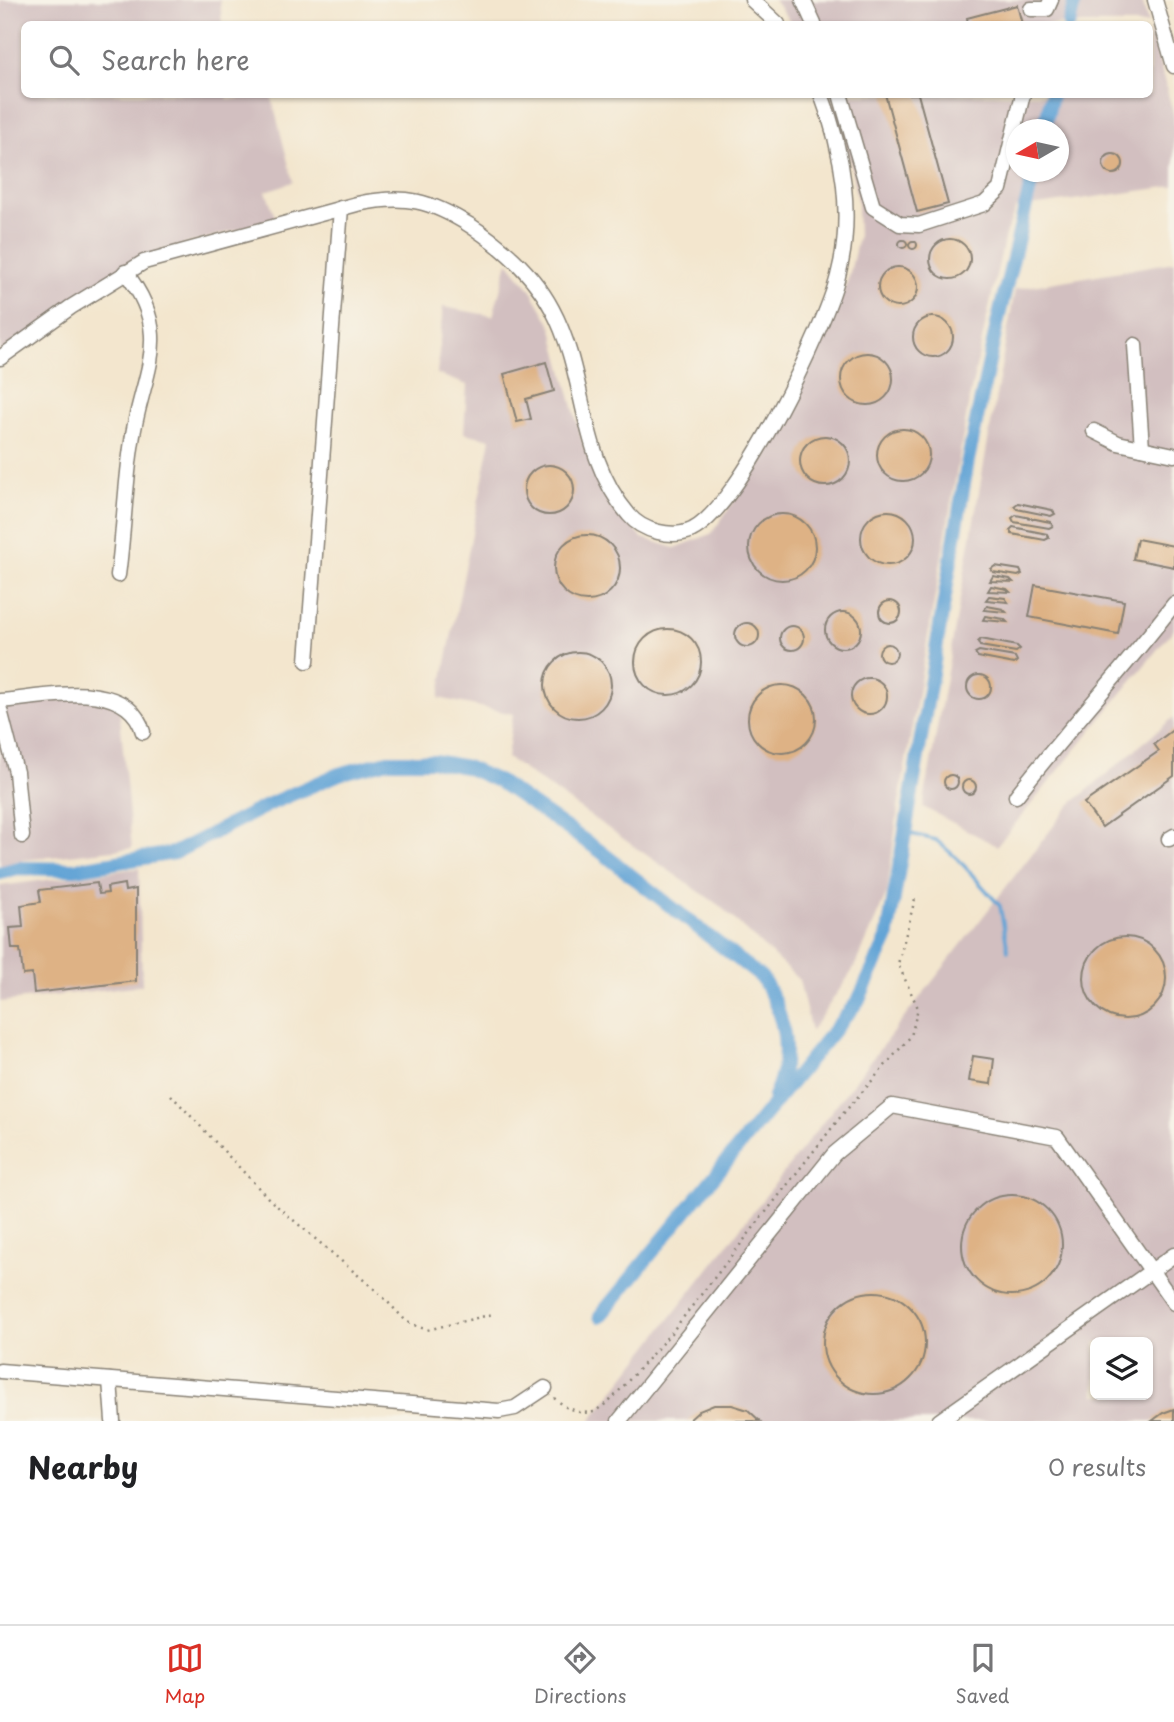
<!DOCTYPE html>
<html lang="en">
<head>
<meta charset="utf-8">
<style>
	:root { --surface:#fff; --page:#f6f6f6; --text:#202124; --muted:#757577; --line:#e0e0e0; --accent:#d93025 }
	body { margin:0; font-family:"Playpen Sans",sans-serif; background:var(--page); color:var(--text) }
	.controls { position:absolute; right:21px; bottom:21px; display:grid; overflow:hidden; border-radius:10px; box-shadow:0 2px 5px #0004 }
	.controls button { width:63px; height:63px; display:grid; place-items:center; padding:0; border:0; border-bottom:2px solid var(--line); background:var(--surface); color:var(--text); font:35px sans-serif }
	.compass { position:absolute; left:1006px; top:119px; width:63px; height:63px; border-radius:50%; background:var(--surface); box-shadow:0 2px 5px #0004; rotate:261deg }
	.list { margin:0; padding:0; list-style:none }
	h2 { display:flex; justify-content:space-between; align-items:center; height:91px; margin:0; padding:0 28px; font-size:30px }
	h2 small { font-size:23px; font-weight:400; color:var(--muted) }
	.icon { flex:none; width:38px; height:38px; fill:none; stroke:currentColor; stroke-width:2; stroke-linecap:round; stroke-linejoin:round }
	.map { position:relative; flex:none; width:1174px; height:1421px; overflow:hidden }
	.search { position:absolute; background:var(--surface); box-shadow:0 2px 5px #0004; left:21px; right:21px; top:21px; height:77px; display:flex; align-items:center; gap:18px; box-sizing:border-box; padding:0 24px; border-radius:10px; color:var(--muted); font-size:26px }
	.sheet { height:203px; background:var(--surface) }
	nav { display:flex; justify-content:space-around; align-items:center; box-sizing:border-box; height:98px; border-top:2px solid var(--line); background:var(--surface); font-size:19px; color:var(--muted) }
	nav a { display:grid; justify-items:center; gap:4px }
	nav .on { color:var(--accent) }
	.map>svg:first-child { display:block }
</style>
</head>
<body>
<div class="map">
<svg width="1174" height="1421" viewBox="0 0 1174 1421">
	<rect width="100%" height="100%" fill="#f7f3e8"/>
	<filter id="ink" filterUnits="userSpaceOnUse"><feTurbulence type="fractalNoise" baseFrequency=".0143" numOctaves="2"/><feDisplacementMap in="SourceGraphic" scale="14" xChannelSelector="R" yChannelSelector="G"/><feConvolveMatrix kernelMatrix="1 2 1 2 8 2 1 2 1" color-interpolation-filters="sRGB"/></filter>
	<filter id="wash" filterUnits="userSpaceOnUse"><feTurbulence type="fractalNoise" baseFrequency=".00686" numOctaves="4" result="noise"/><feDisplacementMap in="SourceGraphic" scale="28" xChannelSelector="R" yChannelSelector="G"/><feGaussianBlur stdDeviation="1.57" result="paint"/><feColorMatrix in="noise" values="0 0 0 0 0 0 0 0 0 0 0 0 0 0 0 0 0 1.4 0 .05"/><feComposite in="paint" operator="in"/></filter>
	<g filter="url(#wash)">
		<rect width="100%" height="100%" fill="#f3e6ce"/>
		<g fill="#d2bfc0" fill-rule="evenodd">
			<polygon points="0,0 220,0 222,24 24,24 24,94 227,94 228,100 271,95 293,182 266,191 276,219 158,252 0,352"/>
			<polygon points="774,0 1142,0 1148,24 792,24"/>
			<path d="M1150 29 1174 116V186L1016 208 1005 235 970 395 898 808 887 893 855 967 811 1031 799 980 720 906 507 758 513 714 439 698 491 439 464 433 467 385 437 374 443 307 493 316 508 262 530 289 551 325 584 448 608 500 642 538 675 548 711 534 767 455 828 331 849 277 858 238 857 201 849 154 830 95 1150 94ZM1016 130H1058V172H1016Z"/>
			<polygon points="1174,262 1174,629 997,846 923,807 1015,289"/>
			<polygon points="95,698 119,705 132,848 14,861 8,869 0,871 0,704"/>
			<path d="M1174 717V1421H590L1070 805ZM1095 1342H1148V1395H1095Z"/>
			<polygon points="139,868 142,985 0,1002 0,886"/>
		</g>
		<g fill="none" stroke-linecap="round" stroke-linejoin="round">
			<polyline stroke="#63a4d6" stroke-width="3.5" points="907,833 936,840 959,860 1000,906 1008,951"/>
			<g stroke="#63a4d6" stroke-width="14">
				<polyline points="1069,24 1075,0"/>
				<polyline points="1044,130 1052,94"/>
				<path d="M0 873 18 868 74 869 174 853 274 802 339 774 388 761H434L466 767 498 781 600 851 762 978C785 1015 794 1055 774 1096"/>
				<polyline points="600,1316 858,1001 887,939 968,460 998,320 1034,172"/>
			</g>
		</g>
		<g id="blocks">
			<g fill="#deb285">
				<polygon points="1017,5 1022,24 968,24 967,18"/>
				<polygon points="885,94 918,94 948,204 917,212"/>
				<circle cx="1113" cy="164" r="10"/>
				<circle cx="950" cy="259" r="20"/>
				<circle cx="903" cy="244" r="4"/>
				<circle cx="913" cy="245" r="4"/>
				<circle cx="898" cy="287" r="20"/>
				<circle cx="933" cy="337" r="20"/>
				<circle cx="867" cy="379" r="26"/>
				<polygon points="546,362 554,391 526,399 531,419 517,422 504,374"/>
				<circle cx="903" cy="455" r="26"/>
				<circle cx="825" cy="461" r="25"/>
				<circle cx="549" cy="490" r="25"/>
				<polygon points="1018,503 1052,510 1055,514 1051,516 1017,509 1014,506"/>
				<circle cx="888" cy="538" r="27"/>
				<circle cx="782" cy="547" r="33"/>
				<polygon points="1016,515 1050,522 1053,526 1049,528 1014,522 1012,518"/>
				<polygon points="1013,527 1047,534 1049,538 1045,540 1012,534 1010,530"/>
				<circle cx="587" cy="568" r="33"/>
				<polygon points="1137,539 1174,546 1174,567 1133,559"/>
				<polygon points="995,566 1020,570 1022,574 1018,576 993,572 991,569"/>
				<polygon points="993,576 1010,579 1013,582 990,581"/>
				<polygon points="1035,585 1124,601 1118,634 1029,617"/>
				<polygon points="991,586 1007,589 1010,592 988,591"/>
				<polygon points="989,596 1005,598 1008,602 986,600"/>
				<circle cx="890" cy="612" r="11"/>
				<polygon points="987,606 1003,609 1006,612 984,610"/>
				<circle cx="843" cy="630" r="18"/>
				<polygon points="985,616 1004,619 1007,622 983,620"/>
				<circle cx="747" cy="635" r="12"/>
				<circle cx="792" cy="638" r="12"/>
				<circle cx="668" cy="662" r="33"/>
				<polygon points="981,639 1017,646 1020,649 1016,652 980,646 978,642"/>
				<circle cx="888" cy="653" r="9"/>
				<polygon points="979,651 1015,657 1017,661 1014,664 978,657 975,653"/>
				<circle cx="578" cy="685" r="33"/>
				<circle cx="979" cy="687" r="12"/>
				<circle cx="869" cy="696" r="18"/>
				<circle cx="782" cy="719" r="34"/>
				<polygon points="1174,729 1174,776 1102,827 1084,803 1159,751 1154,744"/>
				<circle cx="951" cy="782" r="7"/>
				<circle cx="969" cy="787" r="7"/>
				<polygon points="97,883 99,894 108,893 107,887 124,884 125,891 136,889 136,981 34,993 32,974 23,975 20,949 12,949 10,928 23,927 21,905 41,902 39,890"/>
				<circle cx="1125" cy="978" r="41"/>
				<polygon points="973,1056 994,1059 991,1084 969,1081"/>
				<circle cx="1012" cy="1245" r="50"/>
				<circle cx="874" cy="1343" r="51"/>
				<polygon points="714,1405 732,1405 748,1410 760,1421 688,1421 699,1411"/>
				<polygon points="1174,1409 1174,1421 1152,1421 1163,1413"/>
			</g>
		</g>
	</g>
	<g filter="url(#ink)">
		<use href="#blocks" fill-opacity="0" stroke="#888175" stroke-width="2"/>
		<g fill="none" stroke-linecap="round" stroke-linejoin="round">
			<defs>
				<g id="minor">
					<polyline points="752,0 778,24"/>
					<polyline points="803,0 814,24"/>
					<polyline points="1155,0 1174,66"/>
					<polyline points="1031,9 1047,9 1051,0"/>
					<polyline points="840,94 873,207 900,224 919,225 984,204 1000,189 1023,94"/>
					<polyline points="1135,345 1142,448"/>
					<path d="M0 358 71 307 144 262 357 204C405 194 430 200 471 226 503 247 534 275 552 309 588 376 577 454 629 515 642 531 672 539 692 530 739 507 825 328 838 276 854 216 843 151 821 94"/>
					<polyline points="1094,431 1118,443 1174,455"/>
					<path d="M118 575C124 531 125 485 132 441 141 374 176 336 125 272"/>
					<polyline points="307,661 341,208"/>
					<path d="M0 701C43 698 128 676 143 732"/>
					<polyline points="0,710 16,772 22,836"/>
					<path d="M1016 796C1067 730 1123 670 1174 604"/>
					<polyline points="1169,839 1174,836"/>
					<polyline points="0,1371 499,1411 515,1408 545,1388"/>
					<polyline points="110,1380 113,1421"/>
					<polyline points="619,1421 834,1154 892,1106 1057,1137 1174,1303"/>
					<polyline points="939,1421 1174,1255"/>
				</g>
			</defs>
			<use href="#minor" stroke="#888175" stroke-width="17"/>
			<g stroke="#888175" stroke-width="2.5" stroke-dasharray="2 5" stroke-linecap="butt">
				<polyline points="171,1095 271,1201 380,1294 407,1322 427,1330 493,1314"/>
				<polyline points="554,1398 566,1407 582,1413 594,1412 611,1400 671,1333 842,1115 911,1036 918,1008 898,964 916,895"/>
			</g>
			<use href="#minor" stroke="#fff" stroke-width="14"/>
		</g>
	</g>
</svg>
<div class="controls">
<button><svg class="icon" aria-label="layers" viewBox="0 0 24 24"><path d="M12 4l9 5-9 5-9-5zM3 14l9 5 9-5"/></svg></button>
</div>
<svg class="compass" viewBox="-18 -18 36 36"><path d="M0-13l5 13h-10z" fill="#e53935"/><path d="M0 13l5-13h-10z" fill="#757577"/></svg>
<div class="search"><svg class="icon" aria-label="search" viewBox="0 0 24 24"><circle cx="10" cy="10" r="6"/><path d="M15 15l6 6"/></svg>Search here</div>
</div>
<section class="sheet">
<h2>Nearby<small>0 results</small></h2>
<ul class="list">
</ul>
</section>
<nav>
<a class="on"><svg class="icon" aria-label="map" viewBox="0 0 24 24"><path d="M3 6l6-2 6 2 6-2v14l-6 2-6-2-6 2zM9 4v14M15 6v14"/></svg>Map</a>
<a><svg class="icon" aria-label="directions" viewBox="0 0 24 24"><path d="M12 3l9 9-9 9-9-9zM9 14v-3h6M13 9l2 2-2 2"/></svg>Directions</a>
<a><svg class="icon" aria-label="saved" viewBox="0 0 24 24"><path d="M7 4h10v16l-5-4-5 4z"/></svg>Saved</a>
</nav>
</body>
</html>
